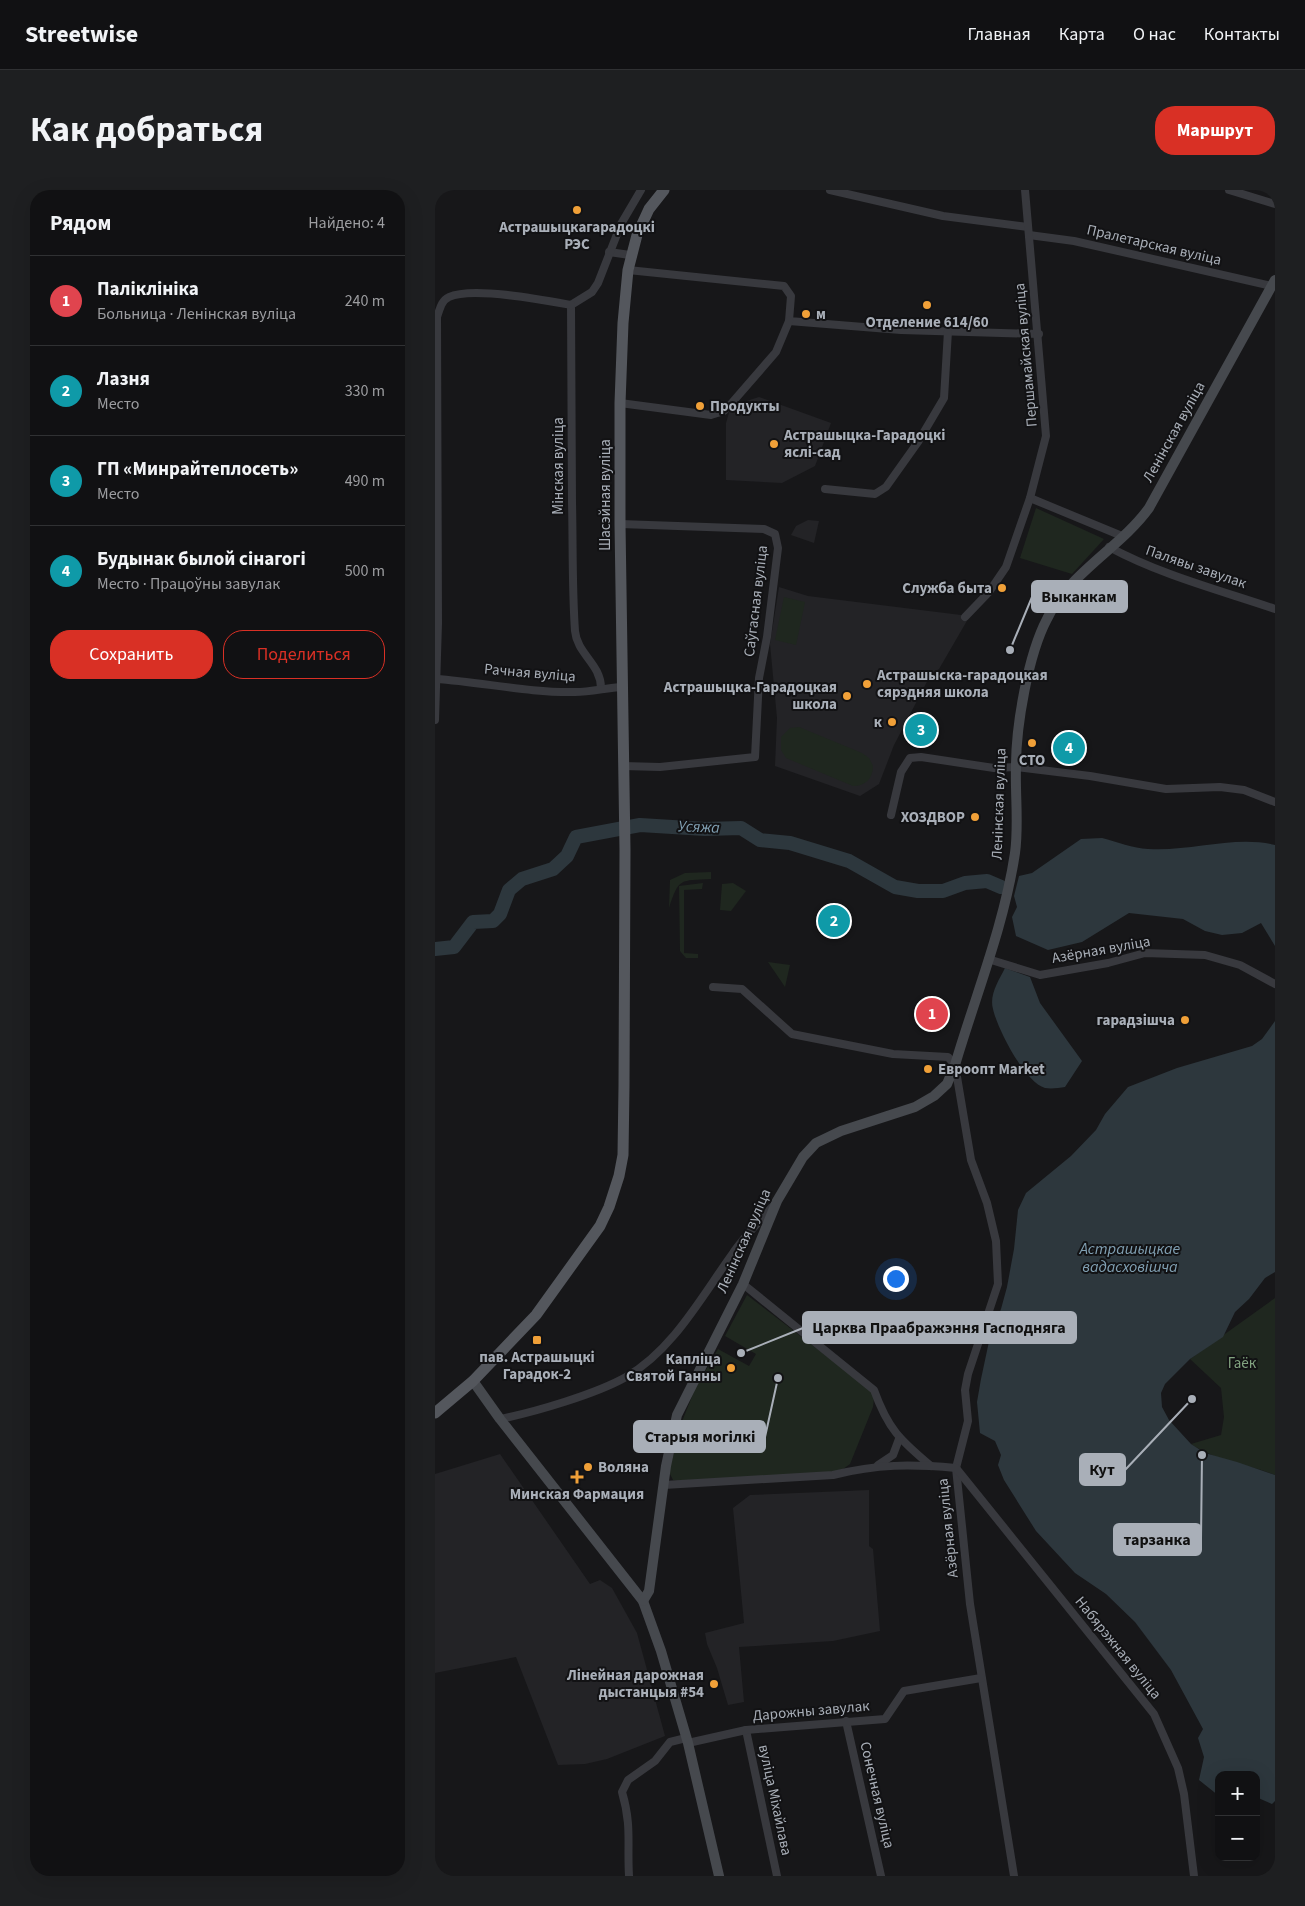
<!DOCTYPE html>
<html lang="ru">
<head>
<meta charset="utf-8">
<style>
	:root { --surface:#111113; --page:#1e1f21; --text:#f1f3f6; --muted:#9c9da0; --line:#303133; --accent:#d93025 }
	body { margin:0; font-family:"Source Sans 3",sans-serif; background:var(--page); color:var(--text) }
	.controls { position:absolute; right:15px; bottom:15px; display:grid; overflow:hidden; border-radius:10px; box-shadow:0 5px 20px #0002 }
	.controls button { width:45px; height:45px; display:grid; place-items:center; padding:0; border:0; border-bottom:1px solid var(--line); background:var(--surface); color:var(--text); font:25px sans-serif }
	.you { position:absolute; left:460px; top:1088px; width:18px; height:18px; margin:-12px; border:4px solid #fff; border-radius:50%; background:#1a73e8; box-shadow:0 0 0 8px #1a73e833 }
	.badge { display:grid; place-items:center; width:32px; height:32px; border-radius:50%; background:var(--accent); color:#fff; font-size:16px; font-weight:700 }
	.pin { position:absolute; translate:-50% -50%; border:2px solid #fff; box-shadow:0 1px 5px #0006 }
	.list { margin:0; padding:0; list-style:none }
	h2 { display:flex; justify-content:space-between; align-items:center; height:65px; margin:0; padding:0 20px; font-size:21px }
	h2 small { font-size:16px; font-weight:400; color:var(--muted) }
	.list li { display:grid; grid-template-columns:32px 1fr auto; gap:15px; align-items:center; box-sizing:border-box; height:90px; padding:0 20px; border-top:1px solid var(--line) }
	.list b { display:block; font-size:19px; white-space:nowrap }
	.list p { margin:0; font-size:16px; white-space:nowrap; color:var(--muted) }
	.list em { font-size:16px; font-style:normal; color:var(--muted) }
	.actions { display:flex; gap:10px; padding:15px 20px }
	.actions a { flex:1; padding:11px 0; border:1px solid var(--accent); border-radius:20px; text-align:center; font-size:18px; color:var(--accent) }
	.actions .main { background:var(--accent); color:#fff }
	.map { position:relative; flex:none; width:840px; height:1686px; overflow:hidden; border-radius:20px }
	header { display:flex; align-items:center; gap:30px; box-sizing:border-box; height:70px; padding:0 25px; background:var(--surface); border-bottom:1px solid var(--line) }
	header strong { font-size:24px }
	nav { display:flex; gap:28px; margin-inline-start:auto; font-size:18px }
	.intro { display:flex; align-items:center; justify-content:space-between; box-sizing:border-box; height:120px; padding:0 30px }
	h1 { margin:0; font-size:35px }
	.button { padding:12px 22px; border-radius:20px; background:var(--accent); color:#fff; font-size:18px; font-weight:700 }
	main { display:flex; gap:30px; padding:0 30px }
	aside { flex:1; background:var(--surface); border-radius:20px; box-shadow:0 5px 20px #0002 }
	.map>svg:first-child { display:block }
</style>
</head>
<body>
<header>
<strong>Streetwise</strong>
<nav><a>Главная</a><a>Карта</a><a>О нас</a><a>Контакты</a></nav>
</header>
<div class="intro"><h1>Как добраться</h1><a class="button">Маршрут</a></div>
<main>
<aside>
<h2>Рядом<small>Найдено: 4</small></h2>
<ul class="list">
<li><span class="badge" style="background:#e0444e">1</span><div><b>Паліклініка</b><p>Больница · Ленінская вуліца</p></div><em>240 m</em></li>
<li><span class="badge" style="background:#0f9aa8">2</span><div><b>Лазня</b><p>Место</p></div><em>330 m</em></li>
<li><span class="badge" style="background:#0f9aa8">3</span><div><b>ГП «Минрайтеплосеть»</b><p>Место</p></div><em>490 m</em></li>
<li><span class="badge" style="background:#0f9aa8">4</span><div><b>Будынак былой сінагогі</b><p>Место · Працоўны завулак</p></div><em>500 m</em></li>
</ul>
<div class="actions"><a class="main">Сохранить</a><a>Поделиться</a></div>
</aside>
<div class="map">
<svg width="840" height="1686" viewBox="0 0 840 1686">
	<rect width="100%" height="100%" fill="#171719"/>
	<g fill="#232326">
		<polygon points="324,207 396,233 380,276 347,293 291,290 291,233 296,216"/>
		<polygon points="373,330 384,331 379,353 356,345 361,336"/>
		<polygon points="344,397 373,406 526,425 533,429 504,479 496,484 459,555 444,594 425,606 340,576 342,528 335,454"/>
		<polygon points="65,1264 155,1394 165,1390 177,1398 202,1443 230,1546 172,1569 150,1574 123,1575 81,1467 0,1483 0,1284"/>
		<polygon points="434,1300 434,1356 438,1359 445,1441 398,1451 304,1457 309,1512 293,1515 282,1478 272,1454 270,1443 309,1433 298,1318 315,1305"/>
	</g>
	<g fill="#1f271f">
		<polygon points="601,318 669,349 637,384 585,368"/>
		<polygon points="349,407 370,412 361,455 340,450"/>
		<path d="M364 537 427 563 434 568 438 576C438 589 430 596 418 596L351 568 346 560V547L355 538Z"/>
		<path d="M276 682V689C245 691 244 687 234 718L235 690 250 683Z"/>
		<polygon points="268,693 267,699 249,700 249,763 263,764 263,768 251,768 245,761 244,696"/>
		<polygon points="298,693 311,701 296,721 285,720 287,694"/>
		<polygon points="333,772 355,775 350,797"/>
		<polygon points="312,1105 437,1201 439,1208 438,1217 415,1274 404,1282 244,1291 238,1290 234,1282 248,1229 260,1199 283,1159 314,1176 321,1164 290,1146"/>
		<path d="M840 1108V1285C813 1274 781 1271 756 1254L786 1245 789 1227 786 1198 755 1169Z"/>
	</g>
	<g fill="#2d373d">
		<path d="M667 648C682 652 698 658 713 659 755 662 799 645 840 655V756L826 733 807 743 787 745 770 741 748 729 694 723 647 752 613 760 581 746 577 727 582 717 579 706 584 686 597 683 646 649Z"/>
		<path d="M570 778 595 787 605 813 647 871 630 897C624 898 616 899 610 898 590 893 562 838 558 819 554 805 564 790 570 778Z"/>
		<polygon points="840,831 840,1082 830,1088 814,1109 800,1122 788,1147 755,1169 730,1194 726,1203 727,1217 734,1230 756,1254 770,1263 802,1272 840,1285 840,1611 837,1614 821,1607 821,1585 784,1585 784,1606 764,1590 769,1567 763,1548 768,1539 736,1480 700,1432 671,1404 640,1383 601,1341 569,1290 563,1275 566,1265 560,1251 545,1243 542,1212 546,1189 556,1142 566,1119 572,1097 579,1059 583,1020 591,1003 636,966 661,940 670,924 693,897 742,878 817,856 827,849"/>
	</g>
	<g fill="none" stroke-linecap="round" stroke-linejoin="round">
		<polyline stroke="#2d373d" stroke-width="14" points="0,759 19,757 38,732 58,731 65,724 74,700 87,689 118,679 132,666 141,647 205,635 270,639 306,638 325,650 355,653 414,671 460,697 483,701 508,701 530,693 552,691 566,697"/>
		<g stroke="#38393e" stroke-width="8">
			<polyline points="395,0 508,26 593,37"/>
			<polyline points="794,0 840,14"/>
			<polyline points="594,45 639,51 837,96"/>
			<polyline points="174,62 195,65"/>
			<polyline points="193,80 349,96 356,106 354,131 466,140 604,144"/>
			<path d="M136 115C136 181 137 246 137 312 138 355 137 398 140 441 142 464 166 474 166 498"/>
			<polyline points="136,115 157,102 163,93 186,34 206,0"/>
			<polyline points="185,213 276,225 289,221 295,215 341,162 354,131"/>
			<polyline points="390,299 440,304 451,297 483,252 509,208 513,141"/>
			<polyline points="595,308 687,346"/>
			<polyline points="185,334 329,339 340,344 343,358 332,447 324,488 320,567 225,577 188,576"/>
			<path d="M674 357C726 385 784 400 840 419"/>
			<polyline points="530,427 554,402 571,377 595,308 611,246 590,0"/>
			<path d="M1 489C47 492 94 503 140 502 156 502 171 498 187 497"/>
			<path d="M0 530 3 433 2 127C5 119 6 111 14 107 37 96 109 110 136 115"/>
			<polyline points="456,625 466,582 475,568 486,567 559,578 581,577 655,586 731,599 785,597 809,600 840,612"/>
			<polyline points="553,769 605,785 673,773 710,763 770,765 805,775 840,794"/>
			<polyline points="278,797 307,799 357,844 458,864 513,867 520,875 536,970 552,1013 561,1051 563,1094 533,1184 530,1200 533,1231 521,1278 535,1414 579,1686"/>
			<path d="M308 1094 439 1200C453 1239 465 1250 496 1276"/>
			<path d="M65 1229C100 1222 161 1204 191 1187 238 1160 267 1106 298 1063 309 1047 324 1032 337 1017"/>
			<polyline points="443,1275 458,1265 464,1249"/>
			<path d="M229 1295 398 1285C443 1274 475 1274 521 1278L719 1524 743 1578 749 1604 759 1686"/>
			<polyline points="411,1531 446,1686"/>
			<polyline points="311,1540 342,1686"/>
			<polyline points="253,1553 311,1540 450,1529 469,1501 546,1488"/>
			<path d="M194 1686C192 1653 197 1636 187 1602L193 1590 220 1571 235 1552 251 1548"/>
		</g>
		<g stroke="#46494e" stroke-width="10">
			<polyline points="38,1191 65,1229 208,1411 226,1461 253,1553 284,1686"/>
			<path d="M208 1411 214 1401 231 1276 242 1225 308 1094 342 1011 368 967 381 953 406 941 480 917 499 906 512 894 520 875C541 804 569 736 580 663 584 635 580 605 581 576 581 536 593 465 612 429 634 383 685 358 714 318L840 90"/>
		</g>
		<polyline stroke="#54575d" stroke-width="11" points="0,1223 38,1191 101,1125 165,1036 174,1017 184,986 188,965 189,896 190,660 185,334 185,213 188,133 193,80 202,45 214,19 229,0"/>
	</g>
	<g fill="#f0a038" stroke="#121214" stroke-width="2">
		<circle cx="142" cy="20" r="5"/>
		<circle cx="492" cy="115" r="5"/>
		<circle cx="371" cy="124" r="5"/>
		<circle cx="265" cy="216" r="5"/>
		<circle cx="339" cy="254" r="5"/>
		<circle cx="567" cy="398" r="5"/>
		<circle cx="432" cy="494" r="5"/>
		<circle cx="412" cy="506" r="5"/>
		<circle cx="457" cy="532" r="5"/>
		<circle cx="597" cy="553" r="5"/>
		<circle cx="540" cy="627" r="5"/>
		<circle cx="750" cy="830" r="5"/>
		<circle cx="493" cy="879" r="5"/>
		<rect x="97" y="1145" width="10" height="10" rx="2.5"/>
		<circle cx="296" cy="1178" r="5"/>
		<circle cx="153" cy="1277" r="5"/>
		<path d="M139.5 1279.5h5v5h5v5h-5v5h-5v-5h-5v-5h5z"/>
		<circle cx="279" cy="1494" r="5"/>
	</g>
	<g text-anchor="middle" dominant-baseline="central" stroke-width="4" stroke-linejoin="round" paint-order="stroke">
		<g font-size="15" font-weight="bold" fill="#a9afb8" stroke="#121214" text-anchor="end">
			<text x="142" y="37" text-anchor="middle">Астрашыцкагарадоцкі<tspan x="142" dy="17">РЭС</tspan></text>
			<text x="381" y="124" text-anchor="start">м</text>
			<text x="492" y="132" text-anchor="middle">Отделение 614/60</text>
			<text x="275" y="216" text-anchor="start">Продукты</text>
			<text x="349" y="245" text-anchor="start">Астрашыцка-Гарадоцкі<tspan x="349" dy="17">яслі-сад</tspan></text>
			<text x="557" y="398">Служба быта</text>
			<text x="442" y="485" text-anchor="start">Астрашыска-гарадоцкая<tspan x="442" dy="17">сярэдняя школа</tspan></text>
			<text x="402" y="497">Астрашыцка-Гарадоцкая<tspan x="402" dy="17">школа</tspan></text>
			<text x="447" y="532">к</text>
			<text x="597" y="570" text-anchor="middle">СТО</text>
			<text x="530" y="627">ХОЗДВОР</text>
			<text x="740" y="830">гарадзішча</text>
			<text x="503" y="879" text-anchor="start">Евроопт Market</text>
			<text x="102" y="1167" text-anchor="middle">пав. Астрашыцкі<tspan x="102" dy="17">Гарадок-2</tspan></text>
			<text x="286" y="1169">Капліца<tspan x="286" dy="17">Святой Ганны</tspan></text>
			<text x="163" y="1277" text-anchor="start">Воляна</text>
			<text x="142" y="1304" text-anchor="middle">Минская Фармация</text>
			<text x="269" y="1485">Лінейная дарожная<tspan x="269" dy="17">дыстанцыя #54</tspan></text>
		</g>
		<g font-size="15" fill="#a9afb8" stroke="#121214">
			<text transform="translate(719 55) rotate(13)">Пралетарская вуліца</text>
			<text transform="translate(591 165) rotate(-95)">Першамайская вуліца</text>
			<text transform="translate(739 242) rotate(-61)">Ленінская вуліца</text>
			<text transform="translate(123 276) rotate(-90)">Мінская вуліца</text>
			<text transform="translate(170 305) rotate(-90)">Шасэйная вуліца</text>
			<text transform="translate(761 377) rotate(19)">Палявы завулак</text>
			<text transform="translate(321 411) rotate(-83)">Саўгасная вуліца</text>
			<text transform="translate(95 483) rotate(5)">Рачная вуліца</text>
			<text transform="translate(564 614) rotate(-88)">Ленінская вуліца</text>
			<text transform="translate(666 760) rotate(-10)">Азёрная вуліца</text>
			<text transform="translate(309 1051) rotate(-66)">Ленінская вуліца</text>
			<text transform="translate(513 1338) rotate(-96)">Азёрная вуліца</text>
			<text transform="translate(683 1458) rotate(51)">Набярэжная вуліца</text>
			<text transform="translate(376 1521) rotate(-5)">Дарожны завулак</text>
			<text transform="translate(442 1605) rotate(77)">Сонечная вуліца</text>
			<text transform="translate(340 1610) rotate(78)">вуліца Міхайлава</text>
		</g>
		<g font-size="15" fill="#82a380" stroke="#121214">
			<text x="807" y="1173">Гаёк</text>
		</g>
		<g font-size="16" font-style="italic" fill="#81a0b3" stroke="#121214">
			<text transform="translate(264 637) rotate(2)">Усяжа</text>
			<text x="695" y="1059">Астрашыцкае<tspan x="695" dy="18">вадасховішча</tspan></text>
		</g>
	</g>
	<path fill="none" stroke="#a9afb8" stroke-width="2" d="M575 460L597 407M306 1163L368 1138M343 1188L330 1247M757 1209L690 1280M767 1265L766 1349"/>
	<g fill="#a9afb8" stroke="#121214" stroke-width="2">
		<circle cx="575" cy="460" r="5"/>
		<circle cx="306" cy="1163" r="5"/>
		<circle cx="343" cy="1188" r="5"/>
		<circle cx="757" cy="1209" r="5"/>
		<circle cx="767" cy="1265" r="5"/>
	</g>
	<g fill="#a9afb8" stroke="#a9afb8" stroke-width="2">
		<rect x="597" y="391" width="95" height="31" rx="5"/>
		<rect x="368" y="1122" width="273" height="31" rx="5"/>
		<rect x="199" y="1231" width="131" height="31" rx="5"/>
		<rect x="645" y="1264" width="45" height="31" rx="5"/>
		<rect x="679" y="1334" width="87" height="31" rx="5"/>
	</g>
	<g font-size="16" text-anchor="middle" font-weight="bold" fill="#111">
		<text x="644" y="412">Выканкам</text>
		<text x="504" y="1143">Царква Праабражэння Гасподняга</text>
		<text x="265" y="1252">Старыя могілкі</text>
		<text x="667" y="1285">Кут</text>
		<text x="722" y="1355">тарзанка</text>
	</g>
</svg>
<div class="controls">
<button>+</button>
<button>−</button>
</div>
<div class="you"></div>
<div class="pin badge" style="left:497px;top:824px;background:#e0444e">1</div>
<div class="pin badge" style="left:399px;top:731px;background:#0f9aa8">2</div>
<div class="pin badge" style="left:486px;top:540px;background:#0f9aa8">3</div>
<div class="pin badge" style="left:634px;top:558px;background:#0f9aa8">4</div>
</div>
</main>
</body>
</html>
